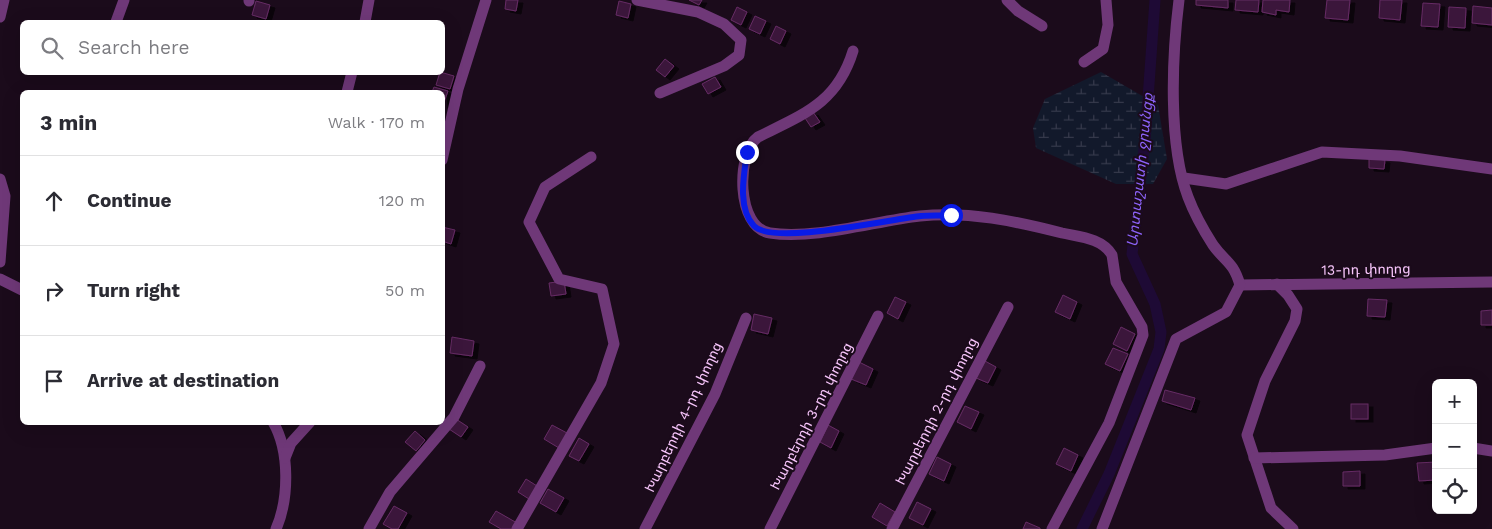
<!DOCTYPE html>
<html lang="en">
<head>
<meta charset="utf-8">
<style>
	:root { --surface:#fff; --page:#f7f7f7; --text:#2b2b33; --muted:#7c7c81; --line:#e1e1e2 }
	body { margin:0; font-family:"Work Sans","Noto Sans Armenian",sans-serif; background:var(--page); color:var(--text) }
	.controls { position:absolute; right:15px; bottom:15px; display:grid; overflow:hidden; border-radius:8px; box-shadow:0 5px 20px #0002 }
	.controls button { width:45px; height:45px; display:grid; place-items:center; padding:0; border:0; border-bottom:1px solid var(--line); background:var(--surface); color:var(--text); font:25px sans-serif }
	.stop { position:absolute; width:15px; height:15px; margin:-11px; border:4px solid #091be7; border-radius:50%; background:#fff }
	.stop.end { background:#091be7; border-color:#fff; box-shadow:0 1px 5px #0008 }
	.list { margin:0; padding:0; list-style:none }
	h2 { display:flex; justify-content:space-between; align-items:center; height:65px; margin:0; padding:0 20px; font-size:21px }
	h2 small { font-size:16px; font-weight:400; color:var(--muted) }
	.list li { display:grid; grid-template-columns:32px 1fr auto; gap:15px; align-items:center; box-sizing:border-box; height:90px; padding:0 20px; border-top:1px solid var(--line) }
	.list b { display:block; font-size:19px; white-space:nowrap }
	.list em { font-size:16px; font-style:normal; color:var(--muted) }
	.icon { flex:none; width:28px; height:28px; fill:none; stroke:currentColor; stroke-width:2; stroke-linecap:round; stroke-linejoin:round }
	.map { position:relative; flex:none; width:1492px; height:529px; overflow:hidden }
	.search { position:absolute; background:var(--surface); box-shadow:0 5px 20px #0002; left:20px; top:20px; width:425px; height:55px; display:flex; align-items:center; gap:12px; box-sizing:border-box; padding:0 18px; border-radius:8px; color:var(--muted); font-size:19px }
	.panel { position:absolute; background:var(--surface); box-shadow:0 5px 20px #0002; left:20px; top:90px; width:425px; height:335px; border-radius:8px }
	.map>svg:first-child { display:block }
</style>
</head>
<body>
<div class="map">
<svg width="1492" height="529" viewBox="0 0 1492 529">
	<defs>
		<pattern id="wetland-marsh" width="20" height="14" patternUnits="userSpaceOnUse" patternTransform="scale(1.25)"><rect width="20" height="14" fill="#12192b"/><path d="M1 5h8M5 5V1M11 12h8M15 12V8" fill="none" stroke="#35394b"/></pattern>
		<filter id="shadow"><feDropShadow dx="5" dy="3" stdDeviation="0" flood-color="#0009"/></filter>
	</defs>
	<rect width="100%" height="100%" fill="#1b0b1b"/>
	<polygon fill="url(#wetland-marsh)" points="1101,72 1158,105 1167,159 1153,184 1116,184 1036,148 1033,128 1045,99"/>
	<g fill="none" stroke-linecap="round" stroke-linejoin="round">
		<polyline stroke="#1e0a35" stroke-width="11" points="1082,529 1109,474 1159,349 1161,332 1155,304 1132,254 1145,141 1155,0"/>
	</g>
	<g fill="#3b183a" stroke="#662b65" filter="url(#shadow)">
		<polygon points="506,0 518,0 516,11 505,9"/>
		<polygon points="689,0 702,0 699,5"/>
		<polygon points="1196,0 1228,0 1228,8 1196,5"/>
		<polygon points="1236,0 1259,0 1258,12 1235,10"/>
		<polygon points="1263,0 1290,0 1289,12 1276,10 1276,15 1262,12"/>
		<polygon points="1327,0 1350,0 1348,20 1325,18"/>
		<polygon points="1380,0 1402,0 1400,20 1379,18"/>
		<polygon points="256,1 270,5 266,19 252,15"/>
		<polygon points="619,1 631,4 628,18 616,15"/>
		<polygon points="1423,3 1440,4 1438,27 1421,26"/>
		<polygon points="1473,6 1492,8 1492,25 1472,23"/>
		<polygon points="737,7 747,12 741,25 731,20"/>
		<polygon points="1449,7 1466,8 1465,28 1448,27"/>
		<polygon points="755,16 766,21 760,34 749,29"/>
		<polygon points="776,26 786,31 780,44 770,39"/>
		<polygon points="665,59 674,66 665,77 656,70"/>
		<polygon points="440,72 454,76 450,89 436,85"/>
		<polygon points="715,77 721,87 708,94 702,84"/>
		<polygon points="434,87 448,91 443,105 442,92 432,92"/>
		<polygon points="813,112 820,122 811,127 805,118"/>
		<polygon points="1369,158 1385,160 1384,169 1369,168"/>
		<polygon points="442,227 455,230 451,244 442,241"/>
		<polygon points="564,281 566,294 551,296 549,283"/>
		<polygon points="1063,295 1077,302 1070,319 1055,312"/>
		<polygon points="895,297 906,302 898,319 887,313"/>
		<polygon points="1368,299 1387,300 1385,317 1367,316"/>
		<polygon points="1492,310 1492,325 1481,325 1481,311"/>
		<polygon points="754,314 772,318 768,334 751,330"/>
		<polygon points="1121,327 1135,334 1127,351 1113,344"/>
		<polygon points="452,337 474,341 472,356 450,353"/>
		<polygon points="1113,348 1128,354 1120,371 1105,364"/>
		<polygon points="985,361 996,367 988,383 976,378"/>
		<polygon points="859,362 873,369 866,385 851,379"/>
		<polygon points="1165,390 1195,398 1191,410 1162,401"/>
		<rect x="1351" y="404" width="17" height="15"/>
		<polygon points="965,406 979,412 971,429 957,422"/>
		<polygon points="456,419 468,427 461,437 449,429"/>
		<polygon points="552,425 567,433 559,448 544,439"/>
		<polygon points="828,425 839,431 831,448 820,442"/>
		<polygon points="415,431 425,440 416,451 405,442"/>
		<polygon points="579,438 589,444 579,461 569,456"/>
		<polygon points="1064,448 1078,455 1071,471 1056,464"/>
		<polygon points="937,457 951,464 944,481 929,474"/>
		<polygon points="1436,462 1436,480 1419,481 1417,463"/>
		<polygon points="1360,471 1360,486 1343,486 1343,472"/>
		<polygon points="526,479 537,486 529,499 518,492"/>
		<polygon points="548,489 564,498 556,512 540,503"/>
		<polygon points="917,502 931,509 923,525 909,518"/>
		<polygon points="880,503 895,512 887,526 872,517"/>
		<polygon points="394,506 407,513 398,529 392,529 383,524"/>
		<polygon points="496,511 517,523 513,529 501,529 489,522"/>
		<polygon points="1026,522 1040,528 1040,529 1023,529"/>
	</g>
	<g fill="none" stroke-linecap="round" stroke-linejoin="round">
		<g stroke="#6f3878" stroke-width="11">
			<polyline points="637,0 698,12 724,24 741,40 739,55 724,66 660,93"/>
			<polyline points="1007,0 1018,11 1042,26"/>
			<polyline points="249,1 249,0"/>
			<polyline points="0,17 4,0"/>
			<polyline points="116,22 124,0"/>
			<polyline points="365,22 369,0"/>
			<path d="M853 51C837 103 804 114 758 137 736 153 736 228 770 233 814 240 875 221 920 216 969 211 1015 221 1062 233 1080 237 1102 238 1112 255L1116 282 1142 327 1143 335 1109 423 1052 529"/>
			<polyline points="1084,62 1103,49 1108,25 1106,0"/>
			<polyline points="347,92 352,72"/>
			<polyline points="442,160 458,89 486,0"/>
			<polyline points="1184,178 1226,184 1322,152 1400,156 1492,169"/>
			<polyline points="0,179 5,196 0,262"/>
			<polyline points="0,279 22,290"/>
			<polyline points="1277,284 1288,295 1297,309 1295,321 1265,381 1247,435 1271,508 1293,529"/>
			<polyline points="1240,285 1492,282"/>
			<path d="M273 422C290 451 289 499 276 529"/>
			<polyline points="1473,448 1492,451"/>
			<polyline points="285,458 291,443 310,422"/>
			<polyline points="1254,458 1385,455 1436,448"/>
			<polyline points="369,529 390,492 454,417 480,366"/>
			<polyline points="517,529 601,383 614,344 602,289 559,279 529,222 545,187 591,157"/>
			<polyline points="645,529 715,394 746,318"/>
			<polyline points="770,529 878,316"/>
			<polyline points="892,529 1008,307"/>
			<path d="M1102 529 1176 339 1226 312 1240 285C1233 261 1225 262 1213 245 1204 231 1194 213 1188 197 1168 145 1172 56 1179 0"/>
		</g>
	</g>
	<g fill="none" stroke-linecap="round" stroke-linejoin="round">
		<path stroke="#091be7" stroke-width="6" d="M747 152C744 174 737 208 754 226 773 246 891 219 921 216 931 215 941 216 951 215"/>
	</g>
	<g text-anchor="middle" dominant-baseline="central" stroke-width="4" stroke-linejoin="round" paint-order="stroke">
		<g font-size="14" fill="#f9c7fd" stroke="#1b0b1b">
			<text transform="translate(1366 269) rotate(-1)">13-րդ փողոց</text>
			<text transform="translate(936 411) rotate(-63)">Խարբերդի 2-րդ փողոց</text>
			<text transform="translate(811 416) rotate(-63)">Խարբերդի 3-րդ փողոց</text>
			<text transform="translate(683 417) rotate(-65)">Խարբերդի 4-րդ փողոց</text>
		</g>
		<g font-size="15" font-style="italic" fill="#8c62f8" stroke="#1b0b1b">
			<text transform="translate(1140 170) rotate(-84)">Արտաշատի ջրանցք</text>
		</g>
	</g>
</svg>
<div class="controls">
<button>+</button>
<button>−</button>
<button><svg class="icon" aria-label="locate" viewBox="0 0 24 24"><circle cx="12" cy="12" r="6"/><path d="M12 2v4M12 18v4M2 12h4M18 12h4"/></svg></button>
</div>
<div class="stop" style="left:951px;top:215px"></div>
<div class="stop end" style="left:747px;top:152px"></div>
<div class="search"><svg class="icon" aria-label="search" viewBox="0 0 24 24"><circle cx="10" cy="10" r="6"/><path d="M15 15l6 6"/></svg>Search here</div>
<section class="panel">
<h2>3 min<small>Walk · 170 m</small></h2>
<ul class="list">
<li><svg class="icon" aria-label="ahead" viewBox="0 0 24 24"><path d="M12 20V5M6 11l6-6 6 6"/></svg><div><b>Continue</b></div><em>120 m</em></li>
<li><svg class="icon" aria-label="right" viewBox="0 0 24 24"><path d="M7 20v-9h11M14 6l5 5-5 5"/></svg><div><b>Turn right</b></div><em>50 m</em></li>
<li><svg class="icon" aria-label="arrive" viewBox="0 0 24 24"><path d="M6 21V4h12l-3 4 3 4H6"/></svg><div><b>Arrive at destination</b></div></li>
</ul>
</section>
</div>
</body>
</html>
